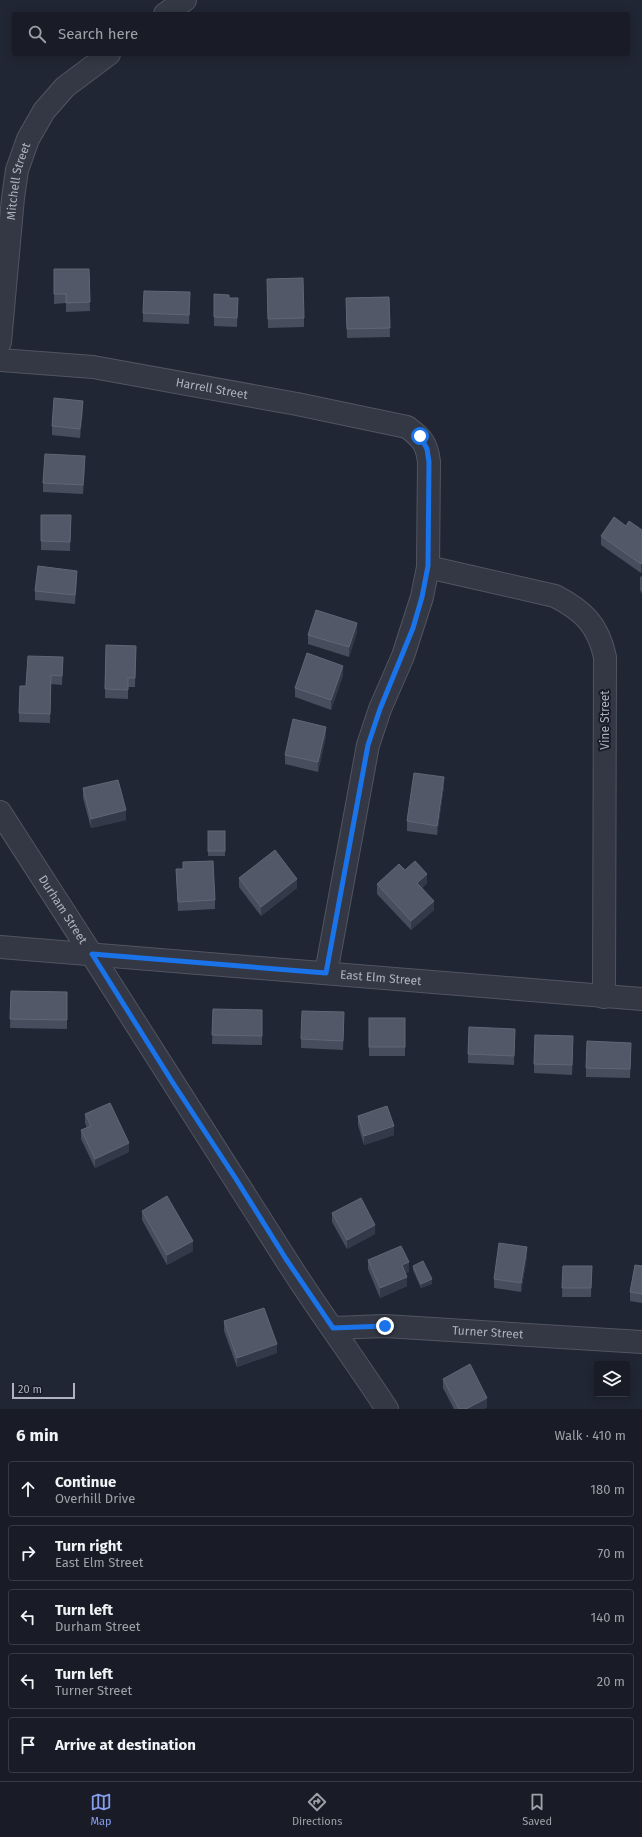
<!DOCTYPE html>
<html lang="en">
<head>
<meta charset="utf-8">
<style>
	:root { --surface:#191c27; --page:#22252f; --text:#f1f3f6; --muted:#9fa1a7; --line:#373a44; --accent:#879eee }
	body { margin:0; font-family:"Fira Sans",sans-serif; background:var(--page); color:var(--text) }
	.controls { position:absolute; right:12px; bottom:12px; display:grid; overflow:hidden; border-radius:4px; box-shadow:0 2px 10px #0003 }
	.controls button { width:36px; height:36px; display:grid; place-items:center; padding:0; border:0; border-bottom:1px solid var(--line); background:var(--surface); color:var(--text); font:20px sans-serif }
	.scale { position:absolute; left:12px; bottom:10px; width:63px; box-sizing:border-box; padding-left:4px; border:2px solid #aeb2c1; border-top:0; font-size:11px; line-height:14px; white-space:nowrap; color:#aeb2c1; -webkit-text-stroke:3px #191d29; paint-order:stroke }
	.stop { position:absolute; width:12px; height:12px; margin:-9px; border:3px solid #1a73e8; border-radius:50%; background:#fff }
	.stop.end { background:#1a73e8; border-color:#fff; box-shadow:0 1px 4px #0008 }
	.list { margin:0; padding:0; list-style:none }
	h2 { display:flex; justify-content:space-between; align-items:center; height:52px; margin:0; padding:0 16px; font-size:17px }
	h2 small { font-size:13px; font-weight:400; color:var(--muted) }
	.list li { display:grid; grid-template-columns:26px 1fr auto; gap:12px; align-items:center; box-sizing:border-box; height:56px; margin:0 8px 8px; padding:0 8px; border:1px solid var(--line); border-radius:4px }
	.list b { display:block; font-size:15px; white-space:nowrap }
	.list p { margin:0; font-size:13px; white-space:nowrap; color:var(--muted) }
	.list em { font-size:13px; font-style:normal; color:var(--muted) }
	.icon { flex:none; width:22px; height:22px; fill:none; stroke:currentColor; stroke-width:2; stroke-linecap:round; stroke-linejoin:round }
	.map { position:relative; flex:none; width:642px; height:1409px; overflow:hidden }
	.search { position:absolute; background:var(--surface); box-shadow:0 2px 10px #0003; left:12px; right:12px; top:12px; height:44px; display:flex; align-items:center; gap:10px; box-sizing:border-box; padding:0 14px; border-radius:4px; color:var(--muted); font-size:15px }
	.sheet { height:372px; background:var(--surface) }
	nav { display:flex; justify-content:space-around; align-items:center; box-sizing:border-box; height:56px; border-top:1px solid var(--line); background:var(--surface); font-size:11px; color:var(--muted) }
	nav a { display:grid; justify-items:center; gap:2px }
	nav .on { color:var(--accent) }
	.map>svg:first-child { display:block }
</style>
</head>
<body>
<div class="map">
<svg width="642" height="1409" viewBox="0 0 642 1409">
	<rect width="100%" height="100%" fill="#212634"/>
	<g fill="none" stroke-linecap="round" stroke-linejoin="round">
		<defs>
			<g id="minor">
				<path id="s1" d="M0 360 93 367 297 404 407 427C422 438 427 444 429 462L428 567 422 597 403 656 380 709 368 745 326 973"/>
				<path d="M428 567 555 596C584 611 598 625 605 657L604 997"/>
				<path id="s2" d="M0 947 642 999"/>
				<path id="s3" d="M333 1328 385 1326 642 1342"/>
			</g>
			<g id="tertiary">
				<polyline points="165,14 185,0"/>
				<path id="s4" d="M0 342 13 198 17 170 28 139 44 111 65 87 109 54"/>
				<path id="s5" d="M0 812C96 960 190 1109 285 1258 317 1309 354 1358 387 1409"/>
			</g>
		</defs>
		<use href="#minor" stroke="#515562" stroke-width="24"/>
		<use href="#tertiary" stroke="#515562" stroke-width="24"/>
		<use href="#minor" stroke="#343844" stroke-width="22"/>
		<use href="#tertiary" stroke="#343844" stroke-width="22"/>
	</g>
	<g fill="#474d5d">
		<polygon points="54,269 89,269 90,311 66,312 66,303 54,304"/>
		<polygon points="267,288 304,318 304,327 268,328"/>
		<polygon points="214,294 229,298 238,298 237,327 214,326"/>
		<polygon points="389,297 390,337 347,338 346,298"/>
		<polygon points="190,301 189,324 143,322 143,313"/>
		<polygon points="83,410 80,438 52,435 52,426"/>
		<polygon points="85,466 83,494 43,492 43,483"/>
		<polygon points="41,515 71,515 70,551 41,550"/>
		<polygon points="626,526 642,530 641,573 601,545 601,536"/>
		<polygon points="642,576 642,594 640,590 640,577"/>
		<polygon points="77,580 75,604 35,600 35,591"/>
		<polygon points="357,632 349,657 308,644 308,635"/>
		<polygon points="106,645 136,646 135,687 128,687 128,699 105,698"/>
		<polygon points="63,657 62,685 51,684 50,723 19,722 19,713 26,686"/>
		<polygon points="343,675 331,710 295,697 295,688"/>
		<polygon points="326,736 318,772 285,764 285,755"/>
		<polygon points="444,786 437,835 407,831 407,821"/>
		<polygon points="83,788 126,820 91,828 83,798"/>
		<rect x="208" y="831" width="17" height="25"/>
		<polygon points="176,869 183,869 215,900 215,909 178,911"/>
		<polygon points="405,870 427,883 422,888 434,910 411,930 377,894 377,884"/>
		<polygon points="239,878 297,888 261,916 239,887"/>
		<polygon points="11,991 67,992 67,1029 10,1028"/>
		<polygon points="213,1009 262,1010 262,1045 212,1044"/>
		<rect x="369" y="1018" width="36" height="38"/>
		<polygon points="344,1022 343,1050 301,1048 301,1039"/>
		<polygon points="515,1029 514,1065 468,1063 468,1054"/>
		<polygon points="573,1045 572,1075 534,1073 534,1064"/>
		<polygon points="631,1052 630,1078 586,1077 586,1068"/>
		<polygon points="85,1114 129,1152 95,1168 81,1139 81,1130 87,1128 85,1123"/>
		<polygon points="358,1116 394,1135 364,1145 358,1125"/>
		<polygon points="142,1211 193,1251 167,1265 142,1220"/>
		<polygon points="332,1213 375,1234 347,1249 332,1222"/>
		<polygon points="527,1256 521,1292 494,1288 494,1279"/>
		<polygon points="368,1260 409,1272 405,1273 407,1286 380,1298 368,1269"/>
		<polygon points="413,1266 432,1284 421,1288 413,1270"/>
		<polygon points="563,1266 592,1266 591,1297 562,1297"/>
		<polygon points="642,1266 642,1303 630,1301 630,1292"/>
		<polygon points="224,1321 277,1353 237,1367 224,1331"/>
		<polygon points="443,1379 487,1407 484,1409 454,1409 443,1388"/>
	</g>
	<g fill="#333948">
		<polygon points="83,401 83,410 80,438 80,429"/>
		<polygon points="85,456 85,466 83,494 83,485"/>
		<polygon points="642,563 642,572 641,573 641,564"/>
		<polygon points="77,571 77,580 75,604 75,595"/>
		<polygon points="357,623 357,632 349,657 349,647"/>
		<polygon points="343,666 343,675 331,710 331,700"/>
		<polygon points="326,727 326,736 318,772 318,762"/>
		<polygon points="444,777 444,786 437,835 437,826"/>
		<polygon points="126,810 126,820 91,828 91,819"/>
		<polygon points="427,874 427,883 417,892 417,883"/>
		<polygon points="297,879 297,888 261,916 261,907"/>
		<polygon points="434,901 434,910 411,930 411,921"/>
		<polygon points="573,1036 573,1045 572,1075 572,1065"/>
		<polygon points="394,1126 394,1135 364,1145 364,1136"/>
		<polygon points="129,1143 129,1152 95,1168 95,1159"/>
		<polygon points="375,1225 375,1234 347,1249 347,1240"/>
		<polygon points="193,1241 193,1251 167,1265 167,1255"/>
		<polygon points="527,1247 527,1256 521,1292 521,1283"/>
		<polygon points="409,1262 409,1272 402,1274 402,1265"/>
		<polygon points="407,1277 407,1286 380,1298 380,1288"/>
		<polygon points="432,1279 432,1284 421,1288 421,1284"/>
		<polygon points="277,1344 277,1353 237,1367 237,1358"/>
		<polygon points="487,1398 487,1407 484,1409 466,1409"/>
	</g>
	<g fill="#525867" stroke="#606675">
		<polygon points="54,269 89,269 90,302 66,303 66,294 54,294"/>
		<polygon points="303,278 304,318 268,319 267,279"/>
		<polygon points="144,291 190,292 189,315 143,313"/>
		<polygon points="214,294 229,295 229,298 238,298 237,318 214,317"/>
		<polygon points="389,297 390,328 347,329 346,298"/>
		<polygon points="54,398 83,401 80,429 52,426"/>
		<polygon points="45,454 85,456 83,485 43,483"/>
		<polygon points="41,515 71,515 70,542 41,541"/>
		<polygon points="614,517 626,526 629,521 642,530 642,563 641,564 601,536"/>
		<polygon points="38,566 77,571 75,595 35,591"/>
		<polygon points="316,610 357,623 349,647 308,635"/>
		<polygon points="106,645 136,646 135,678 128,678 128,690 105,689"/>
		<polygon points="307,653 343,666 331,700 295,688"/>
		<polygon points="28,656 63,657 62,676 51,675 50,714 19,713 20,686 26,686"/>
		<polygon points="293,719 326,727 318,762 285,755"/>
		<polygon points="414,773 444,777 437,826 407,821"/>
		<polygon points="118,780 126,810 91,819 83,788"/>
		<rect x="208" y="831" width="17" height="20"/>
		<polygon points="275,850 297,879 261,907 239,878"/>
		<polygon points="213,861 215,900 178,902 176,869 183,869 183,862"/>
		<polygon points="415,861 427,874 417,883 434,901 411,921 377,884 399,864 405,870"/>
		<polygon points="11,991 67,992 67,1020 10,1019"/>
		<polygon points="213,1009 262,1010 262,1036 212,1035"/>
		<polygon points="302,1011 344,1012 343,1041 301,1039"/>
		<rect x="369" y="1018" width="36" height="29"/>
		<polygon points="469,1027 515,1029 514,1056 468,1054"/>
		<polygon points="535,1035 573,1036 572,1065 534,1064"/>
		<polygon points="587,1041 631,1043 630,1069 586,1068"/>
		<polygon points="110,1103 129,1143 95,1159 81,1130 91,1126 85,1114"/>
		<polygon points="387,1106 394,1126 364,1136 358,1116"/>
		<polygon points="167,1196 193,1241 167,1255 142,1211"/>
		<polygon points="361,1198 375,1225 347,1240 332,1213"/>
		<polygon points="499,1243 527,1247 521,1283 494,1279"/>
		<polygon points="401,1246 409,1262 402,1265 407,1277 380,1288 368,1260"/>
		<polygon points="423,1261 432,1279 421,1284 413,1266"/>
		<polygon points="635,1265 642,1266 642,1294 630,1292"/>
		<polygon points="563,1266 592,1266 591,1288 562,1288"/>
		<polygon points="264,1308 277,1344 237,1358 224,1321"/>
		<polygon points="470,1364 487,1398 466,1409 459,1409 443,1379"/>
	</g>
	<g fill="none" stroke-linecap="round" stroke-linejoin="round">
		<polyline stroke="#1a73e8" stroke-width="5" points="385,1326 333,1328 286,1259 236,1179 173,1083 92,954 326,973 368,745 380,709 413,628 422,597 428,566 429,462 427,449 420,436"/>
	</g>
	<g text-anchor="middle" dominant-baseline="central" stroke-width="4" stroke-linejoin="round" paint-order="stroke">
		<g font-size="12" fill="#aeb2c1" stroke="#191d29">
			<text stroke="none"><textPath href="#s4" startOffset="162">Mitchell Street</textPath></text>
			<text stroke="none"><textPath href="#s1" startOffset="214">Harrell Street</textPath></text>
			<text transform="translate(605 720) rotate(-90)">Vine Street</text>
			<text stroke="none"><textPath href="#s5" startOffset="116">Durham Street</textPath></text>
			<text stroke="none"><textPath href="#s2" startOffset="382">East Elm Street</textPath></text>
			<text stroke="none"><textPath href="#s3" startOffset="155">Turner Street</textPath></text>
		</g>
	</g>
</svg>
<div class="controls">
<button><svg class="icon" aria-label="layers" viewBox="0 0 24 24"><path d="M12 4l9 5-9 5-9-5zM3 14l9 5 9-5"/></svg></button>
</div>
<div class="scale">20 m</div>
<div class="stop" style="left:420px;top:436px"></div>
<div class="stop end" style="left:385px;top:1326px"></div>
<div class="search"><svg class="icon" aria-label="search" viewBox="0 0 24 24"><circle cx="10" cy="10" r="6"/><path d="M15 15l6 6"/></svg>Search here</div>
</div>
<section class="sheet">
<h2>6 min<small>Walk · 410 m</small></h2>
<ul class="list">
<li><svg class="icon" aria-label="ahead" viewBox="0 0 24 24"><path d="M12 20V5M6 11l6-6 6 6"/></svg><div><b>Continue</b><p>Overhill Drive</p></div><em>180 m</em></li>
<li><svg class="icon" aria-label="right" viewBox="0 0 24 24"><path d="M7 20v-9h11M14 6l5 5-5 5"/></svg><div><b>Turn right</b><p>East Elm Street</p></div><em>70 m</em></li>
<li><svg class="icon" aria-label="left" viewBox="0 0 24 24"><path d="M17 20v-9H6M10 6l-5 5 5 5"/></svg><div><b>Turn left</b><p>Durham Street</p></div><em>140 m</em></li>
<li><svg class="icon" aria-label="left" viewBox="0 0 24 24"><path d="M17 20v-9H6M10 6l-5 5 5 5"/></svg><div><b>Turn left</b><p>Turner Street</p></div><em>20 m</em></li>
<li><svg class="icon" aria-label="arrive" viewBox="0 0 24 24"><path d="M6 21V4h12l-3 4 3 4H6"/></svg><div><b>Arrive at destination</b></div></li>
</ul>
</section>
<nav>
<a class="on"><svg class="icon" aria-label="map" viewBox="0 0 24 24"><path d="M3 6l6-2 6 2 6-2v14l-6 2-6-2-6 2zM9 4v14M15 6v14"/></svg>Map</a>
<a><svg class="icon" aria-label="directions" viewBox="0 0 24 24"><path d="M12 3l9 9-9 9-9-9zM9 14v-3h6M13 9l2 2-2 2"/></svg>Directions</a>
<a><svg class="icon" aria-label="saved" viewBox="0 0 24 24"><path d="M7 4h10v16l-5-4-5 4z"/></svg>Saved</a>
</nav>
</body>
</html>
